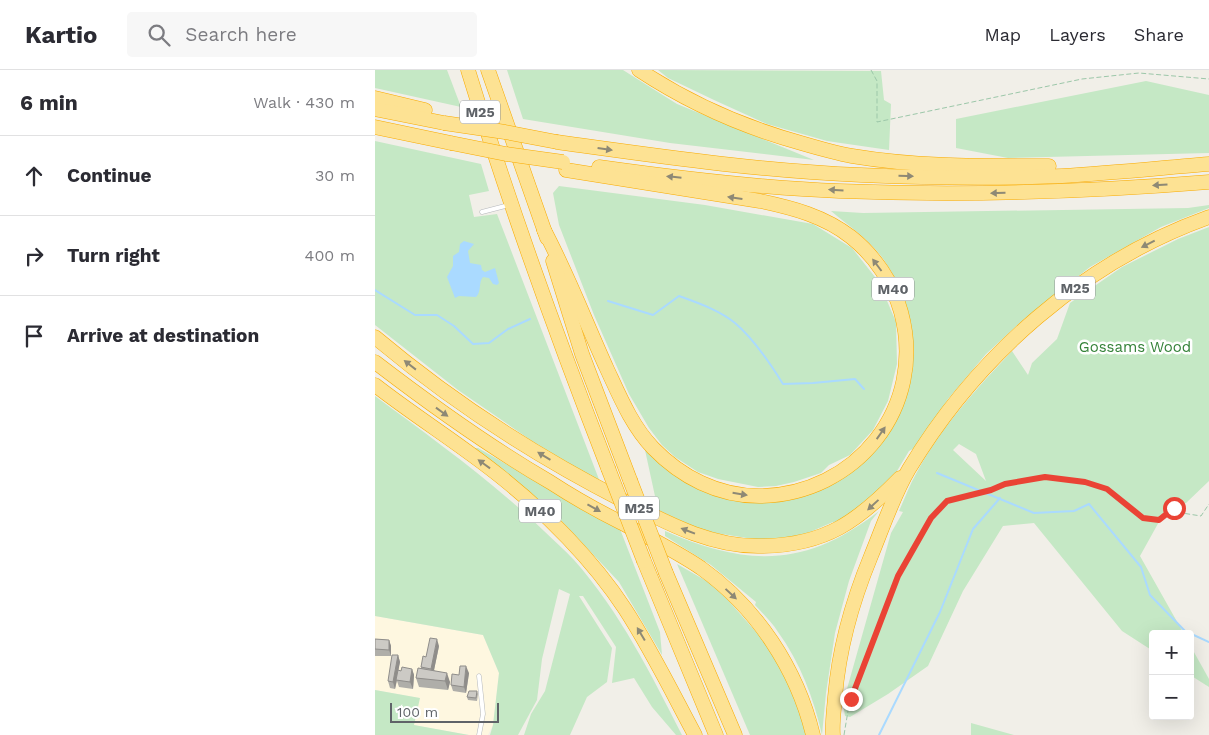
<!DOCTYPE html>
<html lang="en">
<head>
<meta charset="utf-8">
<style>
	:root { --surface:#fff; --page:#f7f7f7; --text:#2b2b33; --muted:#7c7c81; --line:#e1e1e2 }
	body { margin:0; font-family:"Work Sans",sans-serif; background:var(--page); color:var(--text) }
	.controls { position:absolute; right:15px; bottom:15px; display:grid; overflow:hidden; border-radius:5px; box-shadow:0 5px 20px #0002 }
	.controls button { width:45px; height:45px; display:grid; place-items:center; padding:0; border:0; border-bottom:1px solid var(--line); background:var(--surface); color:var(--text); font:25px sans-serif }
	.scale { position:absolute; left:15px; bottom:12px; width:109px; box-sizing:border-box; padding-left:5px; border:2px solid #5f6368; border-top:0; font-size:14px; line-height:18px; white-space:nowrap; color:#5f6368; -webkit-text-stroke:4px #fff; paint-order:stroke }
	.stop { position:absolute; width:15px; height:15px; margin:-11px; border:4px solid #ea4335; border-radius:50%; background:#fff }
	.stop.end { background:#ea4335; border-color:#fff; box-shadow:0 1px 5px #0008 }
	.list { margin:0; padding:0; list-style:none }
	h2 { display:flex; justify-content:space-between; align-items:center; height:65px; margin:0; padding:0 20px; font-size:21px }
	h2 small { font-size:16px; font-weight:400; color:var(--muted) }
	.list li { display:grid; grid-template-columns:32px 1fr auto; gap:15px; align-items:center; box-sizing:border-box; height:80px; padding:0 20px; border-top:1px solid var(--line) }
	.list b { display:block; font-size:19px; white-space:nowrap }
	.list em { font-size:16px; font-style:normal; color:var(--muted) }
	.icon { flex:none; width:28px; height:28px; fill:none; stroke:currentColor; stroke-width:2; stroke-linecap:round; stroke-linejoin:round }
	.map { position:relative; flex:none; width:834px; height:665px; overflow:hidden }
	header { display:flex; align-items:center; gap:30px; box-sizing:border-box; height:70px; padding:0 25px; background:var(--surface); border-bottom:1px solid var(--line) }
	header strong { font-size:24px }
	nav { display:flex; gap:28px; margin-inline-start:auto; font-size:18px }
	.search { width:350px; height:45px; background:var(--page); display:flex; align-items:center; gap:12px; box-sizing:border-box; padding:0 18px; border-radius:5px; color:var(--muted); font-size:19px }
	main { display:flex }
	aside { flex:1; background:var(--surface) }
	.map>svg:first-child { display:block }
</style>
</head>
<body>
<header>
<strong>Kartio</strong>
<div class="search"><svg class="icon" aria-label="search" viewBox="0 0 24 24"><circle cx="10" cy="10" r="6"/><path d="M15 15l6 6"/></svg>Search here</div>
<nav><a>Map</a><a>Layers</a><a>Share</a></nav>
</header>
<main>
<aside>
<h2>6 min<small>Walk · 430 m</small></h2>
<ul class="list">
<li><svg class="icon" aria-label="ahead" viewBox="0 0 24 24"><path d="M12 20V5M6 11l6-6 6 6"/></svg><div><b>Continue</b></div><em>30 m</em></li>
<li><svg class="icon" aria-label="right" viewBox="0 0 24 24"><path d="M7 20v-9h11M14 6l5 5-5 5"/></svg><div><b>Turn right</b></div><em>400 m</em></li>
<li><svg class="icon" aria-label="arrive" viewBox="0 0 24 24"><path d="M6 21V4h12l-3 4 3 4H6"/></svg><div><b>Arrive at destination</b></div></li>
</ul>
</aside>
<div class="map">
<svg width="834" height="665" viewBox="0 0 834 665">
	<rect width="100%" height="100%" fill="#f1efe8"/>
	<polygon fill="#fef7e0" points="0,546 108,565 124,603 118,655 113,665 94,665 38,655 44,628 0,620"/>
	<g fill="#c5e8c5" fill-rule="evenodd">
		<polygon points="0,0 72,0 86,37 0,18"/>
		<polygon points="132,0 248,0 302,34 439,90 295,73 148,49"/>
		<polygon points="283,0 506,1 509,30 516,34 514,80 452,71 392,54 339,30 293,8"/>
		<polygon points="771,11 834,25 834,83 633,88 581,78 581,49"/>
		<polygon points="0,71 106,94 114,121 94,125 99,147 122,144 225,412 157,371 83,320 0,255"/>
		<polygon points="184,116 330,135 438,154 477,178 504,212 521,252 522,294 513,331 498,360 475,385 454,395 446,403 419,412 401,416 383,417 343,409 323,402 300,387 287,375 274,358 254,324 219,245 184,155 178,123"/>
		<path d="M834 135V138L786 157 715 197 649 249 611 284 573 329 543 376 534 381 522 401 507 419 466 452H458L428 465 391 471 328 461 283 440 270 380C279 388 291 401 302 406 319 414 339 418 357 423 366 426 376 431 386 431 417 433 450 421 474 402 543 350 558 261 509 190 495 170 474 156 456 141L488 143 813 138Z"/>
		<path d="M834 157V411L811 433 800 437 785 450 765 486 809 564H778V581L747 561 659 453 628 456 588 521 553 596 513 624 475 647 470 646 468 633 516 463 528 442 524 441C530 428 535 414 542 402 567 356 602 318 637 281L653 305 657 293 682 269 695 233 747 197 803 169ZM584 374 601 384 611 411 578 380Z"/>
		<path d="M0 326C58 369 117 411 169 461 179 471 190 480 199 490 245 542 276 604 307 665H301L277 637 259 608 237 613 241 577 208 526H204L237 578 232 612 212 627 195 665H149L156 644 170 621 195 524 184 519 167 589 162 630 143 665H115L118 655 124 603 108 565 0 546Z"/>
		<polygon points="96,378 103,378 245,459 285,562 287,585 244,512 181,445 150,418"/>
		<path d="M504 441 496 451 474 511 460 563 451 623 447 665C439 629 425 592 403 562 397 552 388 544 380 535L381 532 336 495 290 466V461C373 497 431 498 504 441Z"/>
		<polygon points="302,494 335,513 352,529 396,579 421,628 432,665 375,665"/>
		<polygon points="815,575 834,609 834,617 815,605"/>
		<polygon points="0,620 45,628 39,655 94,665 0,665"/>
		<polygon points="596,653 639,665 596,665"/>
	</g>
	<path fill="#aadaff" d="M89 171 99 174 93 181 95 193 106 195 107 200 110 202 120 198 124 213 122 215 118 214 114 208 108 207C103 213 107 221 101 227L84 226 80 228 72 207 78 196V186L84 182 85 174Z"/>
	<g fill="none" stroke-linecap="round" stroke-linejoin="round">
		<g stroke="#aadaff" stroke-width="2">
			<polyline points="0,220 40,245 62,245 79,256 98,274 114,273 133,259 155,249"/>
			<path d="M233 231 278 245 304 226C323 233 344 240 360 253 379 269 395 293 408 314L438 313 480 309 489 319"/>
			<polyline points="562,403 659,443 699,441 714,434 766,497 775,525 810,561 834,572"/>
			<polyline points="504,665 565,542 598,459 625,428"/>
		</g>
		<defs>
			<g id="lane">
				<polyline points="107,142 134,135"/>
				<polyline points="104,606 108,644 104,665"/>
			</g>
			<g id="highway">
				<path d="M93 0C134 134 182 267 233 398"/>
				<polyline points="113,0 172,168"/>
				<path d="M264 0C314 33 368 57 426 73 443 78 460 83 477 86 542 97 609 96 674 96"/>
				<polyline points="0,28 50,40"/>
				<polyline points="0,39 69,53"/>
				<polyline points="0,57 76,73"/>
				<path d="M182 72C283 86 384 101 486 105 553 108 620 109 687 106 736 103 785 98 834 94"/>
				<path d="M224 97C302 108 385 118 464 121 588 126 711 122 834 112"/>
				<path d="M169 160C193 205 211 253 232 299 245 327 257 356 278 378 306 407 343 426 384 426 481 425 552 337 526 242 518 213 500 186 476 167 449 146 418 138 385 131L191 100"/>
				<polyline points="178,191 207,284 255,410"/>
				<path d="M0 267C76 331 161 386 249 431 292 453 338 478 388 476 451 475 483 451 525 408"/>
				<path d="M0 292C56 335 113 376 175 412 198 427 223 441 247 453 274 468 301 481 326 498 382 538 422 599 438 665"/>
				<path d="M0 315C41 347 85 374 126 407 171 443 218 490 250 539 276 579 297 622 320 665"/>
				<polyline points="269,491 341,665"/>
				<polyline points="291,503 360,665"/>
				<path d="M458 665C457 653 459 640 460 627 464 577 477 532 496 486 508 457 518 426 534 399 602 286 708 192 834 147"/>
			</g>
		</defs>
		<use href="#lane" stroke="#b5b8bc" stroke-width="5"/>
		<use href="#highway" stroke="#f9ab00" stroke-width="15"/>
		<g stroke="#9cc7a9" stroke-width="1" stroke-dasharray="5 2.5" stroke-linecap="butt">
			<polyline points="496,0 502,11 502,52 707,9 764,3 834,9"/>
			<polyline points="469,665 475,629 523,506 556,448 572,431 618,420 630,414 670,407 710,412 732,419 768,448 784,450 799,438 807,443 826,446 834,434"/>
		</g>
		<use href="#lane" stroke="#fff" stroke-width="4"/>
		<use href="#highway" stroke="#fde293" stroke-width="14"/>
		<defs>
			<g id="highway-bridge">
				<polyline points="69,53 130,62 182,72"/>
				<polyline points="76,73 131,84 188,92"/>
				<polyline points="233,398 269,491"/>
				<polyline points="255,410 291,503"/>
			</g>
		</defs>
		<use href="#highway-bridge" stroke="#f9ab00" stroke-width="15" stroke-linecap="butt"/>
		<use href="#highway-bridge" stroke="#fde293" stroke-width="14"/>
	</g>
	<g fill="#afaea9">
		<polygon points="0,569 14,570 16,576 16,586 0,586"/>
		<polygon points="64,576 59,600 75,612 73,620 44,617 41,608 46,598 46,597"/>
		<polygon points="23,585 25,592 23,600 26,601 37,599 39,605 38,619 24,617 22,611 20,619 15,618 13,611"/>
		<polygon points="94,603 91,623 78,621 76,615 84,605"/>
		<polygon points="102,621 103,624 102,631 93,630 92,627"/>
	</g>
	<g fill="#8f8d8a">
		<polygon points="62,569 64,576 58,605 56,599"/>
		<polygon points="14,570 16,576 16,586 14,580"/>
		<polygon points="23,585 25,592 20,619 18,612"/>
		<polygon points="91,596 94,603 91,623 89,617"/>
		<polygon points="37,599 39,605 38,619 35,612"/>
		<polygon points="72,603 75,612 73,620 70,611"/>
	</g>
	<g fill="#cccac5" stroke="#8f8d8a">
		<polygon points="55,568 62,569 56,599 46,597 48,586 51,587"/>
		<polygon points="0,569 14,570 14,580 0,579"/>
		<polygon points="17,585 23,585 18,612 13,611"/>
		<polygon points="85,596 91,596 89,617 76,615 77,604 84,605"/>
		<polygon points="27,597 37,599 35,612 21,610 23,600 26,601"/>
		<polygon points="43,598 72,603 70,611 41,608"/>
		<polygon points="94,621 102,621 101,628 92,627"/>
	</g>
	<defs><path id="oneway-solid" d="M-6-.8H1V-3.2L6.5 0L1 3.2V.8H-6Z" transform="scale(1.25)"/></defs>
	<g fill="#8e8975">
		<use href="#oneway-solid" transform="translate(230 79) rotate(8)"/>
		<use href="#oneway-solid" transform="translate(531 106) rotate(1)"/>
		<use href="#oneway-solid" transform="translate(299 107) rotate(-174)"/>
		<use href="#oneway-solid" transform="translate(785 115) rotate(176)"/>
		<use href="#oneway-solid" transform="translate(461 120) rotate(-177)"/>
		<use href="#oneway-solid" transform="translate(623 123) rotate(178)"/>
		<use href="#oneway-solid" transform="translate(360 128) rotate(-172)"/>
		<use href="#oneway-solid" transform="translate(773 174) rotate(153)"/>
		<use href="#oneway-solid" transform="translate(502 195) rotate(-127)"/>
		<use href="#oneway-solid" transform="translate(35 295) rotate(-142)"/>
		<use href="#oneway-solid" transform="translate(67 342) rotate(36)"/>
		<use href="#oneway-solid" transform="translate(506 363) rotate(-55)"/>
		<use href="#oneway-solid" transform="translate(169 386) rotate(-149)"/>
		<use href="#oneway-solid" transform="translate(109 394) rotate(-144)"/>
		<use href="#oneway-solid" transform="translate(365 424) rotate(9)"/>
		<use href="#oneway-solid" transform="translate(498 435) rotate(137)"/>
		<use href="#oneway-solid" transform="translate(219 438) rotate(29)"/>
		<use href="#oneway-solid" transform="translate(313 461) rotate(-159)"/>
		<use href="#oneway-solid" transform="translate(356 524) rotate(43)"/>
		<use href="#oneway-solid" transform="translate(266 564) rotate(-121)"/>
	</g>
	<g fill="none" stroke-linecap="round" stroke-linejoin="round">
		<polyline stroke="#ea4335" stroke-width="6" points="476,629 523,506 556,448 572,431 616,420 630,414 670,407 710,412 732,419 768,448 784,450 799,438"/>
	</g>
	<g text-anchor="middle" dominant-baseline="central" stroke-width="5" stroke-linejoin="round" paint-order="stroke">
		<g fill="#fff" stroke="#8f9295" stroke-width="1">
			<rect x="85" y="30.5" width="40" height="23" rx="4"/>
			<rect x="680" y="206.5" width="40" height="23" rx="4"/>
			<rect x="497" y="207.5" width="42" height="23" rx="4"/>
			<rect x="244" y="426.5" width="40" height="23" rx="4"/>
			<rect x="144" y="429.5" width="42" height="23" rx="4"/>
		</g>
		<g font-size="14" font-weight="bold" fill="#5f6368">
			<text x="105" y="42">M25</text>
			<text x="700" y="218">M25</text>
			<text x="518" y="219">M40</text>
			<text x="264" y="438">M25</text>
			<text x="165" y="441">M40</text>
		</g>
		<g font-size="15" fill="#348238" stroke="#fff">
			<text x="760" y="277">Gossams Wood</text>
		</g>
	</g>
</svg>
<div class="controls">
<button>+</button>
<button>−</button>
</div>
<div class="scale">100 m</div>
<div class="stop" style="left:799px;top:438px"></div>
<div class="stop end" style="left:476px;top:629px"></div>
</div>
</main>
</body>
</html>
